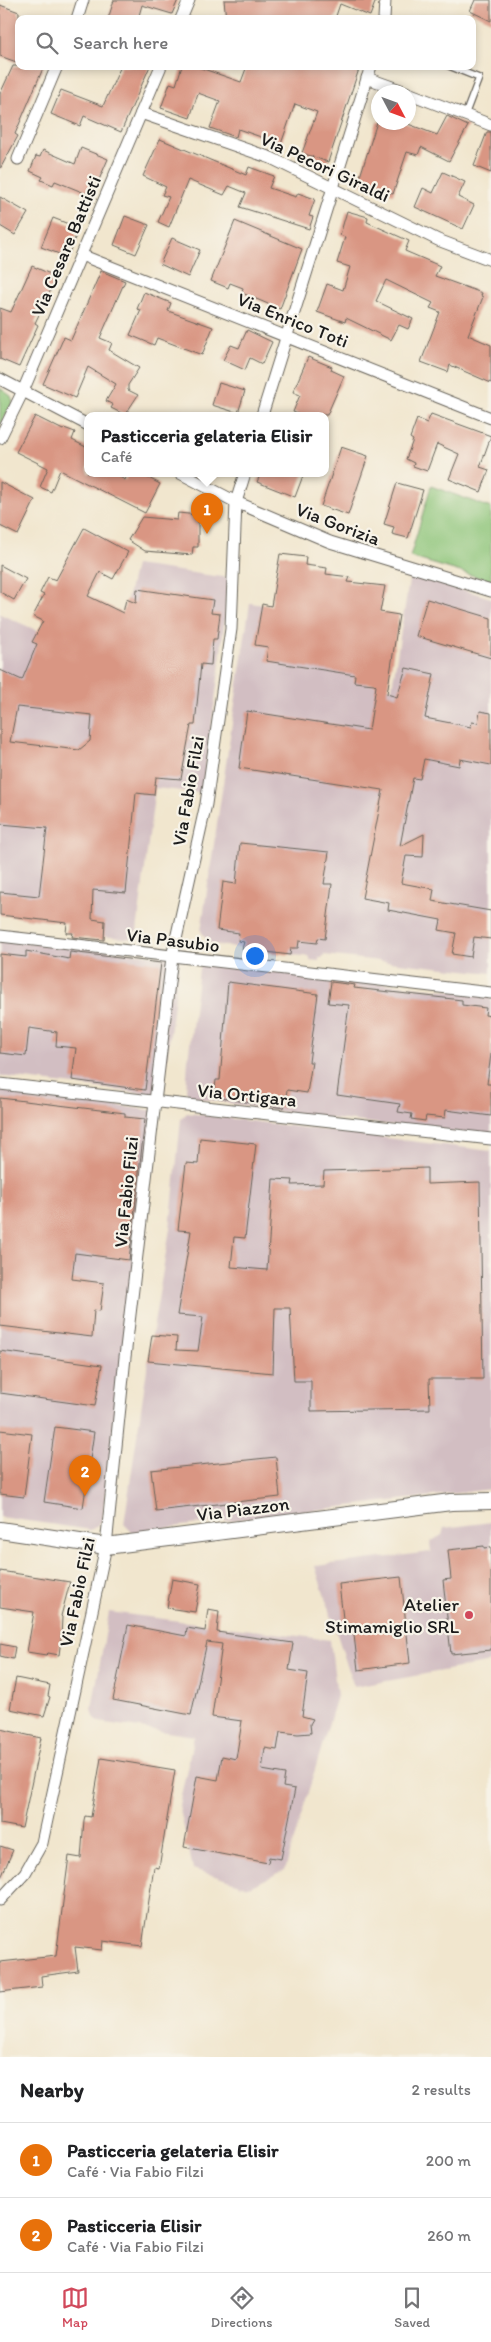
<!DOCTYPE html>
<html lang="en">
<head>
<meta charset="utf-8">
<style>
	:root { --surface:#fff; --page:#f2f2f2; --text:#202124; --muted:#757577; --line:#e0e0e0; --accent:#d1495b }
	body { margin:0; font-family:Itim,sans-serif; background:var(--page); color:var(--text) }
	.compass { position:absolute; left:371px; top:85px; width:45px; height:45px; border-radius:50%; background:var(--surface); box-shadow:0 2px 8px #0003; rotate:131deg }
	.you { position:absolute; left:254px; top:955px; width:18px; height:18px; margin:-12px; border:4px solid #fff; border-radius:50%; background:#1a73e8; box-shadow:0 0 0 8px #1a73e833 }
	.badge { display:grid; place-items:center; width:32px; height:32px; border-radius:50%; background:var(--accent); color:#fff; font-size:16px; font-weight:700 }
	.pin { position:absolute; translate:-50% -41px; filter:drop-shadow(0 1px 2px #0008) }
	.pin::after { content:''; position:absolute; top:26px; width:18px; height:15px; background:inherit; clip-path:polygon(0 0,100% 0,50% 100%) }
	.popup { position:absolute; left:84px; top:412px; width:245px; height:65px; box-sizing:border-box; display:grid; place-content:center; border-radius:10px; background:var(--surface); filter:drop-shadow(0 1px 4px #0005); font-size:16px; white-space:nowrap; color:var(--muted) }
	.popup b { font-size:19px; color:var(--text) }
	.popup::after { content:''; position:absolute; left:50%; top:100%; margin-left:-10px; border:10px solid transparent; border-top-color:var(--surface) }
	.list { margin:0; padding:0; list-style:none }
	h2 { display:flex; justify-content:space-between; align-items:center; height:65px; margin:0; padding:0 20px; font-size:21px }
	h2 small { font-size:16px; font-weight:400; color:var(--muted) }
	.list li { display:grid; grid-template-columns:32px 1fr auto; gap:15px; align-items:center; box-sizing:border-box; height:75px; padding:0 20px; border-top:1px solid var(--line) }
	.list b { display:block; font-size:19px; white-space:nowrap }
	.list p { margin:0; font-size:16px; white-space:nowrap; color:var(--muted) }
	.list em { font-size:16px; font-style:normal; color:var(--muted) }
	.icon { flex:none; width:28px; height:28px; fill:none; stroke:currentColor; stroke-width:2; stroke-linecap:round; stroke-linejoin:round }
	.map { position:relative; flex:none; width:491px; height:2057px; overflow:hidden }
	.search { position:absolute; background:var(--surface); box-shadow:0 2px 8px #0003; left:15px; right:15px; top:15px; height:55px; display:flex; align-items:center; gap:12px; box-sizing:border-box; padding:0 18px; border-radius:10px; color:var(--muted); font-size:19px }
	.sheet { height:215px; background:var(--surface) }
	nav { display:flex; justify-content:space-around; align-items:center; box-sizing:border-box; height:70px; border-top:1px solid var(--line); background:var(--surface); font-size:14px; color:var(--muted) }
	nav a { display:grid; justify-items:center; gap:2px }
	nav .on { color:var(--accent) }
	.map>svg:first-child { display:block }
</style>
</head>
<body>
<div class="map">
<svg width="491" height="2057" viewBox="0 0 491 2057">
	<rect width="100%" height="100%" fill="#f7f3e8"/>
	<filter id="ink" filterUnits="userSpaceOnUse"><feTurbulence type="fractalNoise" baseFrequency=".02" numOctaves="2"/><feDisplacementMap in="SourceGraphic" scale="10" xChannelSelector="R" yChannelSelector="G"/><feConvolveMatrix kernelMatrix="1 2 1 2 8 2 1 2 1" color-interpolation-filters="sRGB"/></filter>
	<filter id="wash" filterUnits="userSpaceOnUse"><feTurbulence type="fractalNoise" baseFrequency=".0096" numOctaves="4" result="noise"/><feDisplacementMap in="SourceGraphic" scale="20" xChannelSelector="R" yChannelSelector="G"/><feGaussianBlur stdDeviation="1.12" result="paint"/><feColorMatrix in="noise" values="0 0 0 0 0 0 0 0 0 0 0 0 0 0 0 0 0 1.4 0 .05"/><feComposite in="paint" operator="in"/></filter>
	<g filter="url(#wash)">
		<rect width="100%" height="100%" fill="#f1e6ce"/>
		<g fill="#d2bec2">
			<polygon points="135,565 229,578 219,671 202,793 155,788 136,939 66,933 67,923 0,915 0,614 38,631 116,649"/>
			<polygon points="410,574 491,598 491,973 324,955 322,958 319,958 319,961 310,960 310,957 210,944 201,931 250,603 366,620 354,681 392,688"/>
			<polygon points="0,939 180,958 165,1072 163,1084 157,1095 0,1076"/>
			<polygon points="205,964 491,995 491,1136 309,1116 190,1097 186,1091 188,1060 199,969"/>
			<polygon points="0,1090 156,1111 102,1521 91,1530 0,1517"/>
			<polygon points="187,1113 491,1151 491,1489 132,1532 124,1524 152,1335 170,1229 181,1119"/>
			<polygon points="491,1522 491,1662 354,1687 315,1566 431,1552 430,1542 442,1535 444,1528"/>
			<polygon points="109,1612 330,1640 337,1696 285,1870 249,1887 193,1869 179,1805 194,1736 99,1722 94,1717 92,1709"/>
		</g>
		<g fill="#8cc478" stroke="#54704a">
			<polygon points="0,388 11,396 13,402 0,426"/>
			<polygon points="431,486 491,508 491,581 410,557"/>
		</g>
		<g id="blocks">
			<g fill="#d99683" fill-rule="evenodd">
				<polygon points="114,0 178,0 172,14 142,5 138,19 108,19"/>
				<polygon points="224,0 376,0 370,16 340,4 335,19 226,19"/>
				<polygon points="475,0 491,0 491,21 470,11"/>
				<polygon points="0,5 19,12 19,63 0,56"/>
				<polygon points="13,66 44,66 15,134 18,136 0,169 0,94"/>
				<polygon points="121,66 150,66 121,132 84,116 80,126 51,114 61,90 103,106"/>
				<polygon points="182,66 195,66 241,82 247,66 360,66 328,162 302,153 317,112 295,104 281,144 238,129 236,137 210,128 220,101 198,93 190,118 161,108 170,83 176,85"/>
				<polygon points="447,116 468,126 449,161 421,147 418,155 407,152 393,194 358,183 377,122 403,122 437,135"/>
				<polygon points="487,132 491,132 491,173 474,166"/>
				<polygon points="160,139 246,175 249,167 274,176 269,188 296,197 298,193 315,199 309,216 313,217 309,229 240,207 246,193 229,186 224,195 188,180 169,227 158,222 169,197 162,195 166,187 143,176"/>
				<polygon points="81,148 108,159 92,196 55,181 53,185 41,180 43,177 30,171 36,156 40,157 43,150 75,164"/>
				<polygon points="443,172 465,182 458,197 474,205 463,229 415,207 423,188 433,193"/>
				<polygon points="0,197 28,213 15,235 0,226"/>
				<polygon points="347,211 368,217 367,222 409,241 405,251 440,266 435,276 482,293 481,296 483,297 468,335 491,345 491,383 450,365 448,372 421,362 440,312 430,308 433,303 386,280 376,301 413,319 408,329 399,325 391,340 346,318 345,322 317,312 327,284 343,290 350,267 337,263 345,237 340,235"/>
				<polygon points="125,216 149,225 136,254 114,245"/>
				<polygon points="53,218 79,228 69,253 63,251 62,255 41,247"/>
				<polygon points="235,221 302,249 280,309 242,293 243,288 230,283 228,288 211,281"/>
				<polygon points="172,238 200,250 188,277 160,264"/>
				<polygon points="32,266 57,277 35,323 38,325 19,367 0,359 0,308 11,312"/>
				<polygon points="101,271 125,281 100,338 112,343 109,350 139,368 128,385 128,390 138,395 125,415 111,408 113,405 106,401 116,384 88,367 75,398 43,384 64,337 71,340"/>
				<polygon points="144,292 171,303 168,311 213,327 202,355 157,338 154,345 130,335 141,310 137,309"/>
				<polygon points="247,330 272,342 262,364 250,358 245,370 223,360 231,345 239,348"/>
				<polygon points="308,357 332,367 331,370 344,376 327,415 300,415 293,412 300,395 293,392"/>
				<polygon points="219,383 245,391 238,413 212,405"/>
				<polygon points="431,414 491,436 480,467 489,470 481,492 449,479 459,454 437,444 427,471 413,466 414,463 406,459 413,440 410,438 417,419 427,423"/>
				<polygon points="35,416 63,430 64,428 75,432 72,440 88,448 88,473 112,473 125,480 128,473 139,473 160,484 145,513 60,470 51,492 40,487 48,468 16,452"/>
				<polygon points="341,447 368,456 348,515 321,506"/>
				<polygon points="261,473 304,473 295,497 257,482"/>
				<polygon points="0,482 35,500 18,535 0,526"/>
				<polygon points="397,483 423,490 408,538 392,534 394,527 384,524"/>
				<polygon points="178,513 198,515 198,547 193,547 192,555 145,551 128,540 142,517 177,520"/>
				<path d="M84 528 128 552 113 579 100 572 88 596 123 613 126 599 136 603 137 589 213 600 211 613 220 614 217 639H213L211 665 201 664 195 725H191L181 779 156 777 154 795 136 793 126 893 93 890 92 919 105 921 104 940 72 937 73 933H66L67 923 0 915V892L39 896 47 828 0 824V670L22 680 37 644 32 642 43 621 33 616 44 595 40 593 48 577 56 580ZM17 707 92 715 90 741 79 750 10 742Z"/>
				<polygon points="280,554 306,557 305,565 327,568 326,574 350,577 348,582 385,586 380,612 399,615 387,694 397,697 406,668 434,674 425,718 471,727 472,722 478,723 480,711 491,713 491,765 460,759 459,766 424,759 420,779 413,778 400,846 424,834 423,857 406,856 401,883 434,889 432,901 491,911 491,939 474,937 471,957 452,954 456,933 439,930 441,920 388,910 389,903 362,898 383,790 239,768 247,711 369,730 376,686 374,684 354,682 355,675 266,661 268,647 255,645 262,604 271,606"/>
				<polygon points="0,565 26,579 14,600 0,592"/>
				<polygon points="427,599 491,618 491,658 416,636"/>
				<polygon points="240,843 329,852 324,884 332,884 325,939 318,938 317,943 299,941 298,948 291,948 290,955 242,949 244,942 238,941 239,933 217,930 223,882 236,884"/>
				<polygon points="26,951 69,959 70,952 161,963 145,1090 72,1080 76,1048 56,1046 57,1032 29,1028 26,1056 0,1053 0,954 26,957"/>
				<polygon points="228,982 318,994 309,1062 312,1062 307,1093 287,1090 284,1108 214,1097 216,1080 220,1080"/>
				<polygon points="331,982 355,985 354,988 462,1000 462,1005 486,1008 485,1015 491,1016 491,1054 487,1084 491,1084 491,1116 446,1110 445,1118 426,1116 425,1121 411,1119 412,1114 398,1112 400,1104 337,1095 349,1005 328,1003"/>
				<polygon points="0,1098 125,1113 125,1117 145,1119 129,1260 75,1253 72,1279 104,1283 100,1311 94,1310 92,1337 0,1326"/>
				<polygon points="200,1138 256,1144 245,1238 234,1237 231,1267 267,1270 273,1179 293,1180 292,1185 323,1184 324,1171 427,1168 427,1184 480,1182 483,1379 429,1379 430,1409 311,1411 311,1381 294,1381 290,1308 275,1308 273,1373 148,1361 152,1335 177,1337 176,1350 198,1351 203,1317 177,1315 191,1231 178,1230 186,1163 198,1164"/>
				<polygon points="0,1351 102,1365 95,1406 0,1393"/>
				<polygon points="55,1427 94,1432 83,1508 44,1502"/>
				<polygon points="0,1430 32,1434 24,1497 0,1494"/>
				<polygon points="276,1457 280,1497 156,1511 151,1470"/>
				<polygon points="484,1546 484,1548 491,1547 491,1650 451,1654 443,1580 451,1579 448,1550"/>
				<polygon points="0,1571 70,1582 61,1616 62,1617 61,1639 59,1655 48,1653 46,1655 27,1652 34,1612 0,1607"/>
				<polygon points="401,1577 410,1663 358,1670 353,1626 344,1627 339,1584"/>
				<polygon points="172,1579 200,1584 195,1612 167,1608"/>
				<polygon points="208,1609 219,1611 217,1632 293,1643 289,1670 308,1673 302,1716 313,1719 310,1724 311,1733 298,1734 280,1732 277,1750 265,1748 262,1770 285,1774 283,1787 295,1789 281,1859 269,1857 268,1863 184,1847 197,1776 218,1780 222,1756 236,1759 242,1721 212,1717 222,1644 207,1642 191,1715 113,1700 128,1625 186,1636 187,1628 205,1631"/>
				<polygon points="0,1644 15,1647 13,1659 0,1656"/>
				<polygon points="16,1678 50,1685 48,1696 50,1697 44,1716 10,1709"/>
				<polygon points="0,1729 41,1738 22,1828 0,1824"/>
				<polygon points="101,1758 175,1770 159,1868 154,1867 142,1946 103,1941 102,1950 75,1947 78,1971 41,1976 42,1987 0,1992 0,1962 56,1956 69,1856 81,1858 84,1820 85,1816 91,1817"/>
				<polygon points="0,1846 13,1850 0,1880"/>
			</g>
		</g>
	</g>
	<g filter="url(#ink)">
		<use href="#blocks" fill-opacity="0" stroke="#67635a" stroke-width="1"/>
		<g fill="none" stroke-linecap="round" stroke-linejoin="round">
			<defs>
				<polyline id="lane" points="449,66 479,78 465,115"/>
				<g id="street">
					<polyline points="77,19 83,0"/>
					<polyline points="181,19 189,0"/>
					<polyline points="384,19 385,0"/>
					<polyline points="367,78 406,92"/>
					<polyline points="408,93 491,125"/>
					<polyline points="141,113 271,158 438,240 491,260"/>
					<polyline points="18,159 57,66"/>
					<polyline points="81,255 491,418"/>
					<polyline points="0,379 88,425"/>
					<polyline points="262,415 371,66"/>
					<polyline points="0,438 23,391 161,66"/>
					<polyline points="180,473 236,502 330,542 491,591"/>
					<polyline points="0,936 491,993"/>
					<polyline points="0,1084 491,1139"/>
					<polyline points="0,1900 25,1873 42,1843 106,1546 125,1357 172,957 206,804 231,629 236,502 245,473"/>
				</g>
				<polyline id="secondary" points="0,1530 106,1546 451,1502 491,1501"/>
			</defs>
			<use href="#lane" stroke="#67635a" stroke-width="8"/>
			<use href="#street" stroke="#67635a" stroke-width="13"/>
			<use href="#secondary" stroke="#67635a" stroke-width="18"/>
			<use href="#lane" stroke="#fff" stroke-width="5.5"/>
			<use href="#street" stroke="#fff" stroke-width="11"/>
			<use href="#secondary" stroke="#fff" stroke-width="16"/>
		</g>
	</g>
	<circle fill="#d1495b" stroke="#f7f3e8" stroke-width="2" cx="469" cy="1615" r="5"/>
	<g text-anchor="middle" dominant-baseline="central" stroke-width="4.5" stroke-linejoin="round" paint-order="stroke">
		<g font-size="19" fill="#1c1c1c" stroke="#f7f3e8">
			<text transform="translate(325 167) rotate(25)">Via Pecori Giraldi</text>
			<text transform="translate(66 246) rotate(-67)">Via Cesare Battisti</text>
			<text transform="translate(293 320) rotate(22)">Via Enrico Toti</text>
			<text transform="translate(338 524) rotate(21)">Via Gorizia</text>
			<text transform="translate(188 791) rotate(-80)">Via Fabio Filzi</text>
			<text transform="translate(173 940) rotate(7)">Via Pasubio</text>
			<text transform="translate(247 1095) rotate(6)">Via Ortigara</text>
			<text transform="translate(126 1192) rotate(-84)">Via Fabio Filzi</text>
			<text transform="translate(243 1509) rotate(-7)">Via Piazzon</text>
			<text transform="translate(77 1592) rotate(-78)">Via Fabio Filzi</text>
		</g>
		<g font-size="19" fill="#1c1c1c" stroke="#f7f3e8" text-anchor="end">
			<text x="459" y="1604">Atelier<tspan x="459" dy="22">Stimamiglio SRL</tspan></text>
		</g>
	</g>
</svg>
<svg class="compass" viewBox="-18 -18 36 36"><path d="M0-13l5 13h-10z" fill="#e53935"/><path d="M0 13l5-13h-10z" fill="#757577"/></svg>
<div class="you"></div>
<div class="pin badge" style="left:207px;top:534px;background:#e8710a">1</div>
<div class="popup"><b>Pasticceria gelateria Elisir</b>Café</div>
<div class="pin badge" style="left:85px;top:1496px;background:#e8710a">2</div>
<div class="search"><svg class="icon" aria-label="search" viewBox="0 0 24 24"><circle cx="10" cy="10" r="6"/><path d="M15 15l6 6"/></svg>Search here</div>
</div>
<section class="sheet">
<h2>Nearby<small>2 results</small></h2>
<ul class="list">
<li><span class="badge" style="background:#e8710a">1</span><div><b>Pasticceria gelateria Elisir</b><p>Café · Via Fabio Filzi</p></div><em>200 m</em></li>
<li><span class="badge" style="background:#e8710a">2</span><div><b>Pasticceria Elisir</b><p>Café · Via Fabio Filzi</p></div><em>260 m</em></li>
</ul>
</section>
<nav>
<a class="on"><svg class="icon" aria-label="map" viewBox="0 0 24 24"><path d="M3 6l6-2 6 2 6-2v14l-6 2-6-2-6 2zM9 4v14M15 6v14"/></svg>Map</a>
<a><svg class="icon" aria-label="directions" viewBox="0 0 24 24"><path d="M12 3l9 9-9 9-9-9zM9 14v-3h6M13 9l2 2-2 2"/></svg>Directions</a>
<a><svg class="icon" aria-label="saved" viewBox="0 0 24 24"><path d="M7 4h10v16l-5-4-5 4z"/></svg>Saved</a>
</nav>
</body>
</html>
